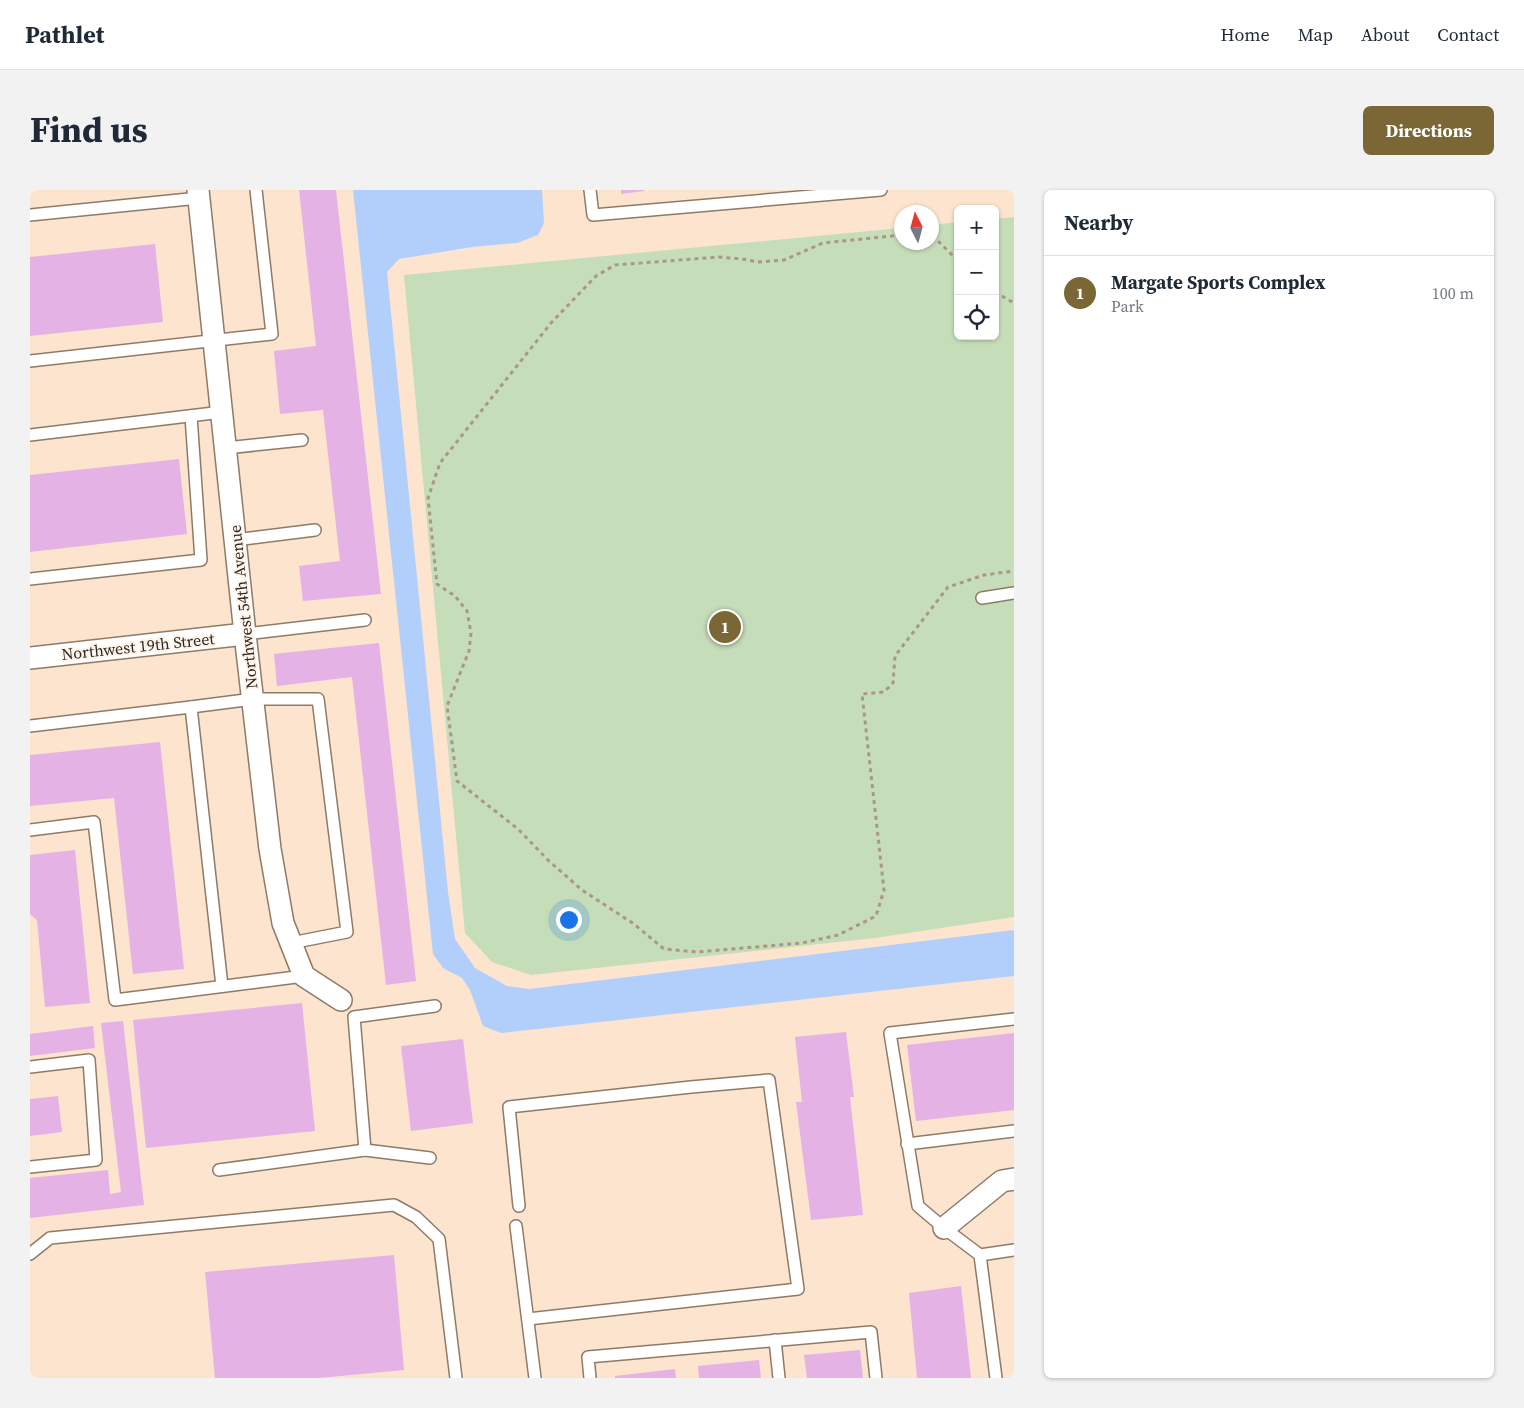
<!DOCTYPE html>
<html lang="en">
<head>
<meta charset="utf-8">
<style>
	:root { --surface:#fff; --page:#f2f2f3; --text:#1f2937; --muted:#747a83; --line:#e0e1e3; --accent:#7a6735 }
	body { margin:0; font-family:"Source Serif 4",serif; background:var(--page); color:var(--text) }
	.controls { position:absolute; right:15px; top:15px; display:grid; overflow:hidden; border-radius:8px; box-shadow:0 1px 4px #0004 }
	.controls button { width:45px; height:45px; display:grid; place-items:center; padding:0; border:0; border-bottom:1px solid var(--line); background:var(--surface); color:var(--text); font:25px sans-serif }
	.compass { position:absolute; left:864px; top:15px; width:45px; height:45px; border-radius:50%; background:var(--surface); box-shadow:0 1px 4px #0004; rotate:354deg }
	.you { position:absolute; left:538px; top:729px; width:18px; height:18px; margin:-12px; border:4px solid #fff; border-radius:50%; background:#1a73e8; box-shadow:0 0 0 8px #1a73e833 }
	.badge { display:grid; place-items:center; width:32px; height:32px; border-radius:50%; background:var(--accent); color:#fff; font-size:16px; font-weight:700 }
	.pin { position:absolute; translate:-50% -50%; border:2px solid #fff; box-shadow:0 1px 5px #0006 }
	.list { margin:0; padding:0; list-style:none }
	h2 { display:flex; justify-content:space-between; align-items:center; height:65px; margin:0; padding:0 20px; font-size:21px }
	h2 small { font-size:16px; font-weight:400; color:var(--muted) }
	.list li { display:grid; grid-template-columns:32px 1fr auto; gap:15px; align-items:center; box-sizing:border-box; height:75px; padding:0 20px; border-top:1px solid var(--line) }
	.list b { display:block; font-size:19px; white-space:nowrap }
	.list p { margin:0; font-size:16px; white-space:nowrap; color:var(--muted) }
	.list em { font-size:16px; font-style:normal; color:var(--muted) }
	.icon { flex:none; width:28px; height:28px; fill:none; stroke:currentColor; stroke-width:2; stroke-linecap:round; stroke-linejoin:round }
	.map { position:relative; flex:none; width:984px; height:1188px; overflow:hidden; border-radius:8px }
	header { display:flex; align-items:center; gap:30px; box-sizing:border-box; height:70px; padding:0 25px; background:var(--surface); border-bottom:1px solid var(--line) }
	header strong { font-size:24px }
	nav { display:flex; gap:28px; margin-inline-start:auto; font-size:18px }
	.intro { display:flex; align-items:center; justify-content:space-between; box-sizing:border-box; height:120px; padding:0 30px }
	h1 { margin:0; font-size:35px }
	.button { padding:12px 22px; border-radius:8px; background:var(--accent); color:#fff; font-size:18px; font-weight:700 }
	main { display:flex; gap:30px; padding:0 30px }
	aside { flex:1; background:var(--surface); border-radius:8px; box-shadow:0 1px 4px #0004 }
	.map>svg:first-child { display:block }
</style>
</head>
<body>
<header>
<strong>Pathlet</strong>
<nav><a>Home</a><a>Map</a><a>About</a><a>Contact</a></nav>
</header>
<div class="intro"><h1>Find us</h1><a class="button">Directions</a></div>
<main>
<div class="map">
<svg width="984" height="1188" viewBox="0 0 984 1188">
	<rect width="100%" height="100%" fill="#fce4ce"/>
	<polygon fill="#c6ddb9" points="984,27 984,727 845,748 501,785 462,772 435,743 374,85 871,38 872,52 902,52 902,35 928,32 928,146 965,146 965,29"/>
	<polygon fill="#b2cffc" points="323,0 512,0 514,33 508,45 487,53 442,57 369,69 357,82 418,702 425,749 445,778 477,796 499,799 984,740 984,786 471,843 453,836 440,800 432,788 413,778 403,764"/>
	<g fill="#e4b2e5">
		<polygon points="269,0 306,0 351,404 273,411 269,376 310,371 293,220 250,224 244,161 286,156"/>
		<polygon points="591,0 614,0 614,1 591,4"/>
		<polygon points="125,54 133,132 0,146 0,67"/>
		<polygon points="149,269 157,344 0,362 0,285"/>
		<polygon points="349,453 386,791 356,795 322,487 247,496 244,464"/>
		<polygon points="130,552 154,779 103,784 84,608 0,616 0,565"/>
		<polygon points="45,660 60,813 15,817 7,730 0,724 0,665"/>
		<polygon points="272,813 285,941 116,958 103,830"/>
		<polygon points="93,831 114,1015 0,1028 0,988 78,980 80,1004 91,1002 71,833"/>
		<polygon points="63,836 65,858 0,866 0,844"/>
		<polygon points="816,842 824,907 820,907 833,1025 781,1030 766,912 772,912 765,847"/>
		<polygon points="984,843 984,920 886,931 877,855"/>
		<polygon points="433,849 443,933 381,941 371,856"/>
		<polygon points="28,906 32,942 0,946 0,909"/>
		<polygon points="364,1065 374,1180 289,1188 185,1188 175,1082"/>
		<polygon points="931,1096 941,1188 887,1188 879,1103"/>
		<polygon points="830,1160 833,1188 777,1188 774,1165"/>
		<polygon points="729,1170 731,1188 669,1188 668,1176"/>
		<polygon points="645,1179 646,1188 585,1188 585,1186"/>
	</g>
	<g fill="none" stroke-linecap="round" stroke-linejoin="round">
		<defs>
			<g id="lane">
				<polyline points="560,0 563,25 851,0"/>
				<polyline points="0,25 169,8"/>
				<polyline points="0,171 242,144 226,0"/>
				<polyline points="0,245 192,222"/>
				<polyline points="196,258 272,250"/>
				<polyline points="205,350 285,340"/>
				<polyline points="0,389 171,370 161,226"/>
				<polyline points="952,408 984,403"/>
				<polyline points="215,444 335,430"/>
				<polyline points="161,517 223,509 288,509 317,742 261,753"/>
				<polyline points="0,536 161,517 192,796"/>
				<polyline points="0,640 64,632 85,810 274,786"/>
				<polyline points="0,877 59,870 66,970 0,977"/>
				<polyline points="877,954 984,941"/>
				<polyline points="400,968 335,960 324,827 405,816"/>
				<polyline points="189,980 335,960"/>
				<polyline points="489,1016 479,917 661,897 739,890 768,1099 498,1129"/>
				<polyline points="486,1036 505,1188"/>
				<polyline points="0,1064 20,1048 364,1015 386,1027 409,1049 426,1188"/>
				<polyline points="950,1065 914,1038 888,1016 860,843 984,829"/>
				<polyline points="745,1150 749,1188"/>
				<polyline points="560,1188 558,1167 841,1142 846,1188"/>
				<polyline points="966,1188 950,1065 984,1060"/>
			</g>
			<g id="street">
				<polyline points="168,0 215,444 240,659 253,733 274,786 311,810"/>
				<polyline points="0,468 215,444"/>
				<polyline points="914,1038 972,991 984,989"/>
			</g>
		</defs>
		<use href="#lane" stroke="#8f7a67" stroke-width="14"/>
		<use href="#street" stroke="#8f7a67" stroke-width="24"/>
		<g stroke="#a99887" stroke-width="3" stroke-dasharray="4 4" stroke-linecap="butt">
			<polyline points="872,45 793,53 754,70 728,72 712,69 689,67 585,75 566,86 521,133 410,273 398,308 407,394 425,406 437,421 441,443 439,461 417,516 427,591 488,639 519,671 552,700 604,734 634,759 667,762 772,753 808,745 846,726 854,700 832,504 854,502 863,493 865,466 918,397 954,385 984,381"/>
			<polyline points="902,46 904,47 928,71"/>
			<polyline points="965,102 984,113"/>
		</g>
		<use href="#lane" stroke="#fff" stroke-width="11"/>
		<use href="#street" stroke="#fff" stroke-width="21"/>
	</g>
	<g text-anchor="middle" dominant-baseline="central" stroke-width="4" stroke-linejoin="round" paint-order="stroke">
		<g font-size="16" fill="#2f271f" stroke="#fef4eb">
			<text transform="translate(213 417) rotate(-96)">Northwest 54th Avenue</text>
			<text transform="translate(108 456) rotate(-6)">Northwest 19th Street</text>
		</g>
	</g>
</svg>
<div class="controls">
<button>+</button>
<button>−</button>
<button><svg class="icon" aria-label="locate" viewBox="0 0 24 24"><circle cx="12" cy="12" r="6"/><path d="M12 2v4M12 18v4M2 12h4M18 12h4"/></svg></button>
</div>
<svg class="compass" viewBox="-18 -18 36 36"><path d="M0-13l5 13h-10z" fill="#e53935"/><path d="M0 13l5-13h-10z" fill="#747a83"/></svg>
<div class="you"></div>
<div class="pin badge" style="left:695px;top:437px">1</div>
</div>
<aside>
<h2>Nearby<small></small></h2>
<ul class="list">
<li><span class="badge">1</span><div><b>Margate Sports Complex</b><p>Park</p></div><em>100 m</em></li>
</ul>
</aside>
</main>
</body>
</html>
